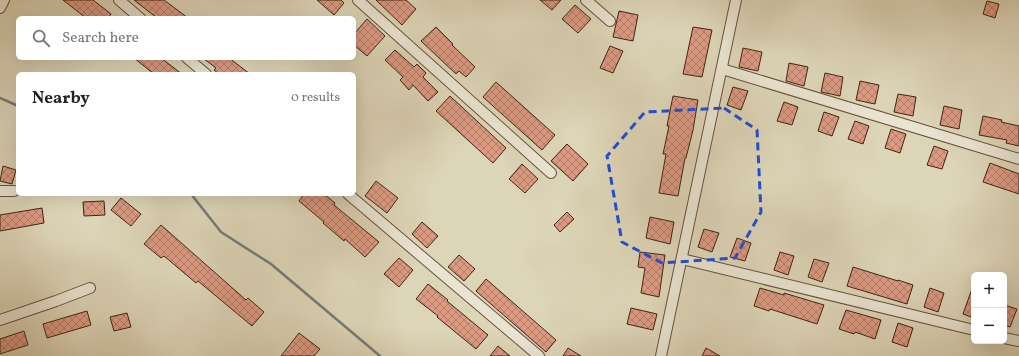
<!DOCTYPE html>
<html lang="en">
<head>
<meta charset="utf-8">
<style>
	:root { --surface:#fff; --page:#f2f2f2; --text:#222; --muted:#767676; --line:#e0e0e0 }
	body { margin:0; font-family:Vollkorn,serif; background:var(--page); color:var(--text) }
	.controls { position:absolute; right:12px; bottom:12px; display:grid; overflow:hidden; border-radius:6px; box-shadow:0 4px 16px #0002 }
	.controls button { width:36px; height:36px; display:grid; place-items:center; padding:0; border:0; border-bottom:1px solid var(--line); background:var(--surface); color:var(--text); font:20px sans-serif }
	.list { margin:0; padding:0; list-style:none }
	h2 { display:flex; justify-content:space-between; align-items:center; height:52px; margin:0; padding:0 16px; font-size:17px }
	h2 small { font-size:13px; font-weight:400; color:var(--muted) }
	.icon { flex:none; width:22px; height:22px; fill:none; stroke:currentColor; stroke-width:2; stroke-linecap:round; stroke-linejoin:round }
	.map { position:relative; flex:none; width:1019px; height:356px; overflow:hidden }
	.search { position:absolute; background:var(--surface); box-shadow:0 4px 16px #0002; left:16px; top:16px; width:340px; height:44px; display:flex; align-items:center; gap:10px; box-sizing:border-box; padding:0 14px; border-radius:6px; color:var(--muted); font-size:15px }
	.panel { position:absolute; background:var(--surface); box-shadow:0 4px 16px #0002; left:16px; top:72px; width:340px; height:124px; border-radius:6px }
	.map>svg:first-child { display:block }
</style>
</head>
<body>
<div class="map">
<svg width="1019" height="356" viewBox="0 0 1019 356">
	<defs>
		<pattern id="building-cross-hatch" width="8" height="8" patternUnits="userSpaceOnUse"><rect width="8" height="8" fill="#dc9a83"/><path d="M0 0l8 8M0 8l8-8" fill="none" stroke="#b47d6a"/></pattern>
	</defs>
	<rect width="100%" height="100%" fill="#ddd5b8"/>
	<filter id="stains"><feTurbulence type="fractalNoise" baseFrequency=".005" numOctaves="4"/><feColorMatrix values="0 0 0 0 .2 0 0 0 0 .09 0 0 0 0 .02 0 0 0 .5 -.17"/></filter>
	<radialGradient id="worn" r=".72"><stop offset=".6" stop-color="#630" stop-opacity="0"/><stop offset="1" stop-color="#630" stop-opacity=".3"/></radialGradient>
	<g fill="none" stroke-linecap="round" stroke-linejoin="round">
		<g stroke="#747c76" stroke-width="2.5">
			<polyline points="0,98 18,106"/>
			<polyline points="191,194 221,232 271,264 380,356"/>
		</g>
	</g>
	<g fill="url(#building-cross-hatch)" stroke="#422314">
		<polygon points="63,0 93,0 111,14 108,18 86,18"/>
		<polygon points="134,0 164,0 188,18 157,18"/>
		<polygon points="317,0 341,0 344,3 334,15"/>
		<polygon points="376,0 406,0 416,9 402,25"/>
		<polygon points="540,0 561,0 552,10"/>
		<polygon points="987,1 999,4 995,18 983,14"/>
		<polygon points="575,5 591,19 578,33 562,19"/>
		<polygon points="619,11 638,15 633,41 613,37"/>
		<polygon points="367,19 385,36 367,56 354,45 354,34"/>
		<polygon points="436,27 453,44 452,45 475,67 466,77 459,71 456,74 421,41"/>
		<polygon points="693,27 712,30 702,77 683,74"/>
		<polygon points="610,46 623,51 613,73 600,68"/>
		<polygon points="743,48 762,52 758,71 739,67"/>
		<polygon points="395,50 414,67 417,64 426,73 423,77 438,92 428,101 413,85 409,90 400,80 403,77 385,60"/>
		<polygon points="134,58 161,58 182,74 154,74"/>
		<polygon points="203,58 229,58 250,74 219,74 214,70 216,68"/>
		<polygon points="789,63 808,67 804,86 786,81"/>
		<polygon points="825,73 843,77 840,96 821,92"/>
		<polygon points="860,81 879,85 875,104 856,100"/>
		<polygon points="496,82 555,135 542,150 483,97"/>
		<polygon points="733,87 748,91 741,110 727,105"/>
		<polygon points="898,94 916,97 913,116 894,112"/>
		<polygon points="450,96 506,148 493,163 436,111"/>
		<polygon points="673,96 698,100 693,130 686,158 685,158 678,196 659,193 666,154 663,154 669,126 667,126"/>
		<polygon points="784,102 798,107 792,125 777,121"/>
		<polygon points="944,106 962,110 959,129 940,125"/>
		<polygon points="824,112 839,117 832,136 818,131"/>
		<polygon points="983,116 1002,120 1001,122 1019,126 1019,146 1006,143 1007,140 979,135"/>
		<polygon points="855,121 869,126 863,144 848,139"/>
		<polygon points="891,129 906,134 900,153 885,148"/>
		<polygon points="567,144 588,164 573,181 551,161"/>
		<polygon points="934,146 948,151 942,169 927,165"/>
		<polygon points="990,163 1019,174 1019,194 983,182"/>
		<polygon points="522,164 538,179 525,193 509,179"/>
		<polygon points="3,166 16,170 12,184 0,181"/>
		<polygon points="376,181 398,198 387,213 365,196"/>
		<polygon points="304,194 324,194 335,203 334,205 379,242 365,257 345,239 344,241 323,223 324,222 299,201"/>
		<polygon points="121,198 141,214 131,226 111,210"/>
		<polygon points="104,201 105,215 84,216 83,202"/>
		<polygon points="42,208 44,223 0,231 0,215"/>
		<polygon points="567,212 574,219 560,232 554,225"/>
		<polygon points="650,217 674,222 670,244 646,238"/>
		<polygon points="422,222 438,236 427,248 412,234"/>
		<polygon points="161,225 246,300 248,298 264,312 252,326 198,281 196,283 164,256 161,258 144,244"/>
		<polygon points="704,229 719,233 712,252 698,247"/>
		<polygon points="737,238 751,243 745,261 730,257"/>
		<polygon points="640,252 665,255 659,297 641,293 645,268 638,267"/>
		<polygon points="780,252 794,256 788,275 774,270"/>
		<polygon points="459,255 475,269 464,281 448,267"/>
		<polygon points="399,258 413,270 399,287 384,274"/>
		<polygon points="814,259 829,263 822,282 808,277"/>
		<polygon points="853,267 898,281 898,280 913,285 907,304 847,286"/>
		<polygon points="486,279 556,340 546,352 476,291"/>
		<polygon points="428,284 448,300 447,301 488,335 476,349 437,317 438,316 416,299"/>
		<polygon points="973,286 974,287 974,318 963,314"/>
		<polygon points="760,288 784,295 784,293 824,305 817,324 770,309 769,311 754,306"/>
		<polygon points="930,288 944,293 938,312 924,307"/>
		<polygon points="1004,305 1017,309 1010,327 1004,325"/>
		<polygon points="631,308 657,314 653,330 627,324"/>
		<polygon points="846,310 881,320 875,339 855,332 854,334 839,329"/>
		<polygon points="87,311 91,325 47,338 43,324"/>
		<polygon points="127,313 131,327 114,331 110,317"/>
		<polygon points="898,323 913,328 907,347 892,342"/>
		<polygon points="24,331 28,345 0,354 0,339"/>
		<polygon points="299,333 320,349 314,356 281,356"/>
		<polygon points="498,346 510,356 490,356"/>
		<polygon points="568,348 581,356 563,356"/>
		<polygon points="706,348 720,356 702,356"/>
	</g>
	<g fill="none" stroke-linecap="round" stroke-linejoin="round">
		<defs>
			<g id="minor">
				<polyline points="119,0 140,18"/>
				<polyline points="358,0 551,173"/>
				<polyline points="586,0 610,21"/>
				<polyline points="0,8 4,0"/>
				<polyline points="187,58 206,74"/>
				<polyline points="722,69 1019,159"/>
				<polyline points="0,191 14,191"/>
				<polyline points="348,194 539,356"/>
				<polyline points="682,259 974,330"/>
				<polyline points="0,320 56,301 90,288"/>
				<polyline points="1004,338 1019,341"/>
				<polyline points="661,356 736,0"/>
			</g>
		</defs>
		<use href="#minor" stroke="#69503d" stroke-width="12"/>
		<use href="#minor" stroke="#e9e4d1" stroke-width="10"/>
	</g>
	<path fill="none" stroke="#1d4ed8" stroke-width="3" stroke-dasharray="8 5" stroke-linejoin="round" d="M724 108 757 130 761 212 735 258 662 263 622 242 607 156 645 112Z"/>
	<rect width="100%" height="100%" filter="url(#stains)"/>
	<rect width="100%" height="100%" fill="url(#worn)"/>
</svg>
<div class="controls">
<button>+</button>
<button>−</button>
</div>
<div class="search"><svg class="icon" aria-label="search" viewBox="0 0 24 24"><circle cx="10" cy="10" r="6"/><path d="M15 15l6 6"/></svg>Search here</div>
<section class="panel">
<h2>Nearby<small>0 results</small></h2>
<ul class="list">
</ul>
</section>
</div>
</body>
</html>
